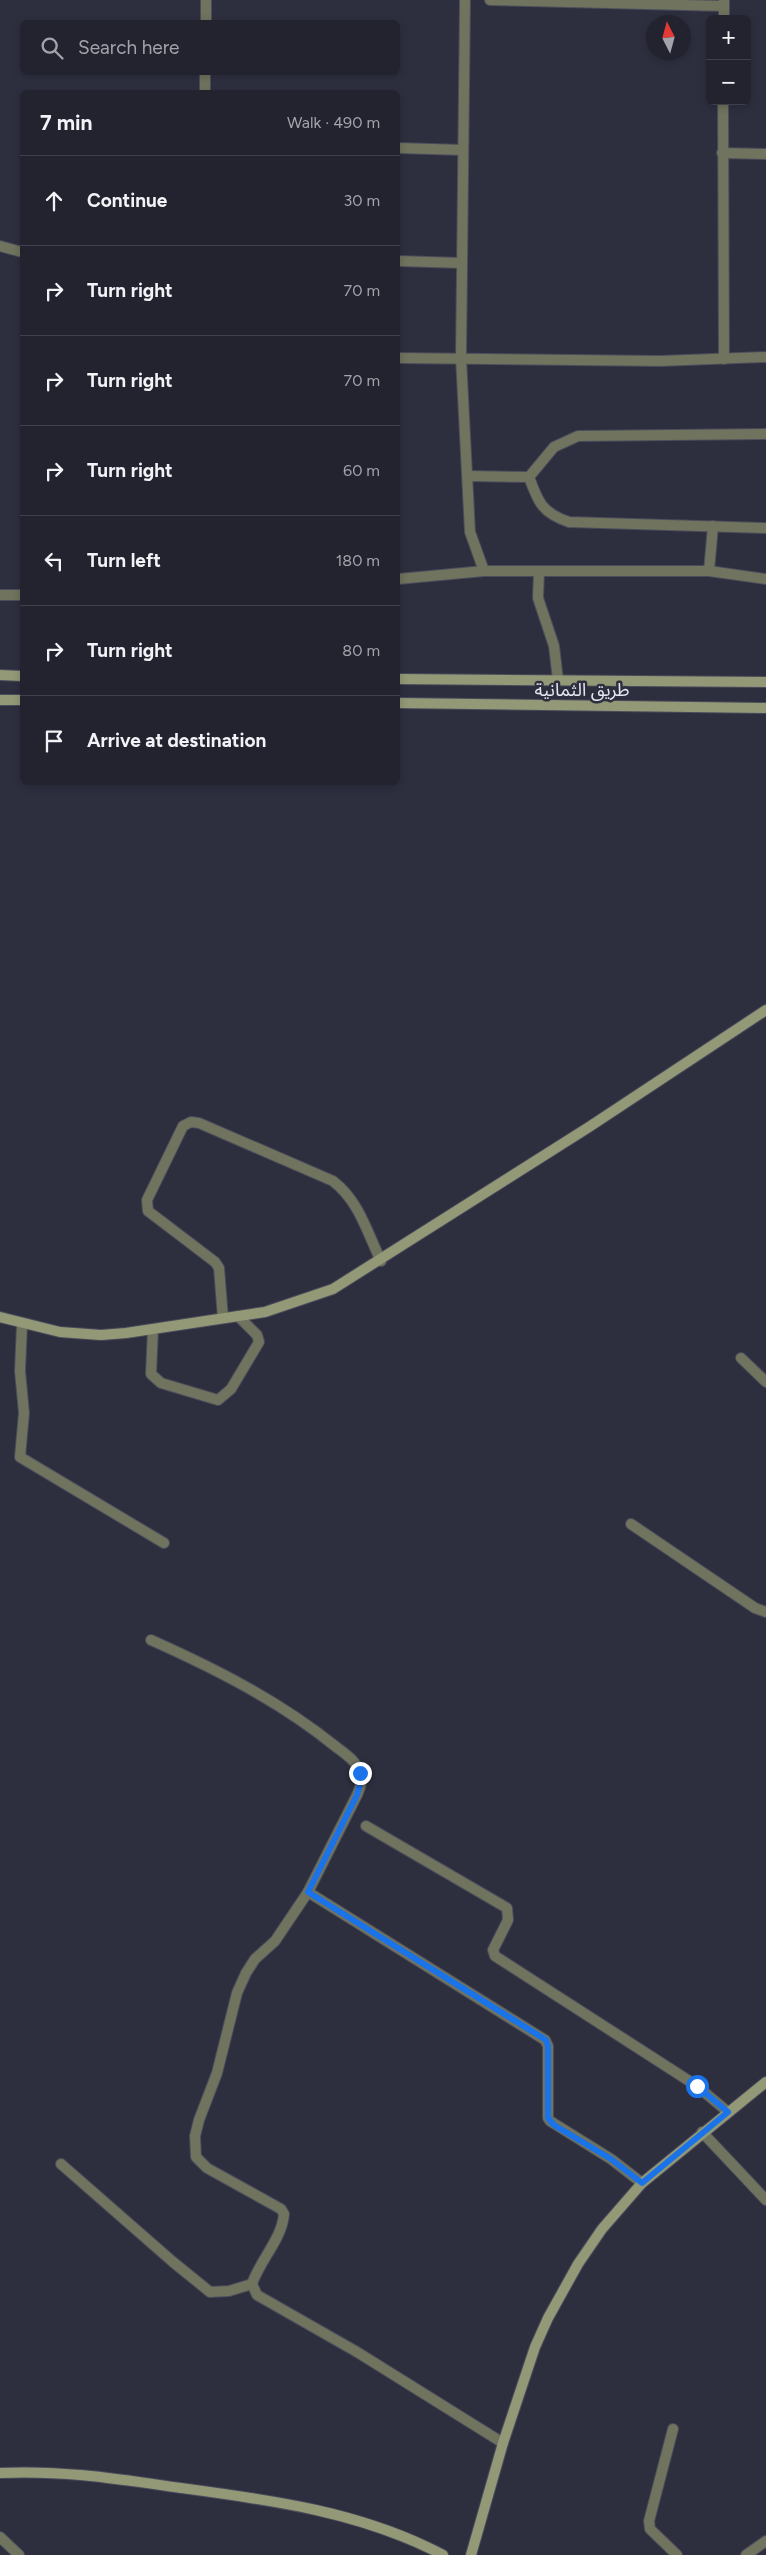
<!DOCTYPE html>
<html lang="en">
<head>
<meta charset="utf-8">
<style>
	:root { --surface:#22232f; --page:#2a2b37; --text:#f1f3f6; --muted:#a2a4aa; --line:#3f404b }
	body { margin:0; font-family:Figtree,"Noto Sans Arabic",sans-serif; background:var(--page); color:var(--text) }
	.controls { position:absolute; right:15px; top:15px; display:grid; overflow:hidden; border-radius:8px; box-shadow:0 2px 8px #0003 }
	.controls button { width:45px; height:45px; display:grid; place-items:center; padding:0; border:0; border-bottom:1px solid var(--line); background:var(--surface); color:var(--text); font:25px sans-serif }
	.compass { position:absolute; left:646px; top:15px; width:45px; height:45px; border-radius:50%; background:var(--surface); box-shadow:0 2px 8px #0003; rotate:354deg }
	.stop { position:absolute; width:15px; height:15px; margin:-11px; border:4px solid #1a73e8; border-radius:50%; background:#fff }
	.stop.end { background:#1a73e8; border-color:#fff; box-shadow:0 1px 5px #0008 }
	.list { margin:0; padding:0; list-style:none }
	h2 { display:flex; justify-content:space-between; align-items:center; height:65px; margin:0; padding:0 20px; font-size:21px }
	h2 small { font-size:16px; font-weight:400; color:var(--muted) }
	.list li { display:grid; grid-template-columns:32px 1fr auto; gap:15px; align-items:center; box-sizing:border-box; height:90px; padding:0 20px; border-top:1px solid var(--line) }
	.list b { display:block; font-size:19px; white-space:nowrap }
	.list em { font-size:16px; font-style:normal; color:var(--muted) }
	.icon { flex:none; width:28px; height:28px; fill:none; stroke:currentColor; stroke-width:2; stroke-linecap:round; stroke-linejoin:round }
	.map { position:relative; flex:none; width:766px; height:2555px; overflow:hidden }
	.search { position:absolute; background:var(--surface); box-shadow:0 2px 8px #0003; left:20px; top:20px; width:380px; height:55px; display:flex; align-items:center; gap:12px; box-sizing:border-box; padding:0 18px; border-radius:8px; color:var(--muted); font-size:19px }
	.panel { position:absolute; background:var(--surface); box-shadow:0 2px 8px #0003; left:20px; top:90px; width:380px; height:695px; border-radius:8px }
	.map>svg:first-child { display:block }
</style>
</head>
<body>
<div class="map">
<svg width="766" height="2555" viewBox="0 0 766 2555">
	<rect width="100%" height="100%" fill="#2d2f3f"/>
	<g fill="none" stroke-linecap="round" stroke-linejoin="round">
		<defs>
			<g id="street">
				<polyline points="465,0 461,358 470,532 484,571"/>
				<polyline points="490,0 724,6"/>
				<polyline points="724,1 724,19"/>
				<polyline points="206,22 206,0"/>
				<polyline points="205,92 205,72"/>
				<polyline points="723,101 724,359"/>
				<polyline points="398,148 463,150"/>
				<polyline points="722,153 766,154"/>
				<polyline points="0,246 22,252"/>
				<polyline points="398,261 462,263"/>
				<polyline points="398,358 660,361 766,357"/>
				<polyline points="468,476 529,477"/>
				<path d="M529 477C538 502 542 513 569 522L766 528"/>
				<polyline points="529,477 554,447 578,436 766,434"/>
				<polyline points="709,571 713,526"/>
				<polyline points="539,572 538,598 554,646 558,680"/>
				<polyline points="398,579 484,571 709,571 766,579"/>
				<polyline points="0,595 22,595"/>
				<path d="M223 1318 219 1268 215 1262 148 1211 147 1200 183 1126 191 1122 199 1123 333 1181C359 1201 367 1232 381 1261"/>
				<polyline points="22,1324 20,1371 24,1413 20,1457 164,1543"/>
				<polyline points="153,1329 151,1374 161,1383 218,1400 231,1389 259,1342 257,1335 238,1316"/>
				<polyline points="741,1358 766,1382"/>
				<polyline points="631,1524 755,1608 766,1612"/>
				<path d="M151 1640C216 1669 279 1701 335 1746 344 1753 357 1761 360 1773 363 1781 360 1788 357 1795L308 1892 275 1941 255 1959 246 1973 237 1993 217 2073 199 2120 195 2136 196 2157 207 2168 281 2209 284 2214C282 2239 260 2260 252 2284L257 2295 357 2352 503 2443"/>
				<polyline points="366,1826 507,1908 508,1920 493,1950 495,1956 697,2086 728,2112"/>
				<polyline points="308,1892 545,2040 548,2046 548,2118 550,2121 611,2159 642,2183"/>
				<polyline points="702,2132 766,2200"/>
				<polyline points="61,2164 173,2262 210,2292 229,2291 252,2284"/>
				<polyline points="673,2429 649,2521 650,2529 677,2555"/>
				<polyline points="0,2537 19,2555"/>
				<polyline points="746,2555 766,2541"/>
			</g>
			<g id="secondary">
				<polyline points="0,675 22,676"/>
				<polyline points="398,679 766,682"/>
				<polyline points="0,700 22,700"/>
				<polyline points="398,703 766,708"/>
				<polyline points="0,1317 60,1332 101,1335 126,1333 265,1312 333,1289 589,1127 766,1010"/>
				<path d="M0 2473C63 2470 118 2479 181 2488 271 2500 362 2512 443 2555"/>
				<polyline points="471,2555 503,2443 535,2347 548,2318 578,2264 602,2229 642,2183 766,2082"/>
			</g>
		</defs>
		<use href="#street" stroke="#4a4c5b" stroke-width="12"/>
		<use href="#secondary" stroke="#4a4c5b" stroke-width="12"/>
		<use href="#street" stroke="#70735e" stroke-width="10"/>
		<use href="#secondary" stroke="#939977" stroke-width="10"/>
	</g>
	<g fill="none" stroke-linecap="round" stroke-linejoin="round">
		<polyline stroke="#1a73e8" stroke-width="6" points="360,1773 361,1780 357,1795 308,1892 546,2040 548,2046 548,2118 554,2125 611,2159 642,2183 728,2112 697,2086"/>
	</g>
	<g text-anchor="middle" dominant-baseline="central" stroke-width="5" stroke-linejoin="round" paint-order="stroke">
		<g font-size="18" fill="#e5e7f1" stroke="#2d2f3f">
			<text x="582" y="690">طريق الثمانية</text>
		</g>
	</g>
</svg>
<div class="controls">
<button>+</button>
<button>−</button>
</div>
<svg class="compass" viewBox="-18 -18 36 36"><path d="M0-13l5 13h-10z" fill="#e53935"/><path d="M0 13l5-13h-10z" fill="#a2a4aa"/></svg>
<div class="stop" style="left:697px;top:2086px"></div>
<div class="stop end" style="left:360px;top:1773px"></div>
<div class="search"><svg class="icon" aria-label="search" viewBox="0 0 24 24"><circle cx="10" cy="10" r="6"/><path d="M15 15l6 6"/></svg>Search here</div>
<section class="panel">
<h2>7 min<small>Walk · 490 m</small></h2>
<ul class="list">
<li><svg class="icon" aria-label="ahead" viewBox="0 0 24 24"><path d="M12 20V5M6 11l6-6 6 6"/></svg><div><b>Continue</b></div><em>30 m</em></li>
<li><svg class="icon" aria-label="right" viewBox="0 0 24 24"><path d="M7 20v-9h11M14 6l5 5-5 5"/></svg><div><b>Turn right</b></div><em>70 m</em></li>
<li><svg class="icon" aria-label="right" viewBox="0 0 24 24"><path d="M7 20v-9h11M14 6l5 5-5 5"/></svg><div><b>Turn right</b></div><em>70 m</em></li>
<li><svg class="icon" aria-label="right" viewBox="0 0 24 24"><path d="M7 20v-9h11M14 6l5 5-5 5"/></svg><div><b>Turn right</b></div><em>60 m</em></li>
<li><svg class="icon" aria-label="left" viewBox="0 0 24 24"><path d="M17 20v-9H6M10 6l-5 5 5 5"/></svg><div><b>Turn left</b></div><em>180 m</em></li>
<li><svg class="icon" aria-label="right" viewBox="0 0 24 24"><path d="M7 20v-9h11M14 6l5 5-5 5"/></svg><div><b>Turn right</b></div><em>80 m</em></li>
<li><svg class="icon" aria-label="arrive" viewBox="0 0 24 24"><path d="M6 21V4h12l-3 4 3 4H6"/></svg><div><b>Arrive at destination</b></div></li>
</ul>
</section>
</div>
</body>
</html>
